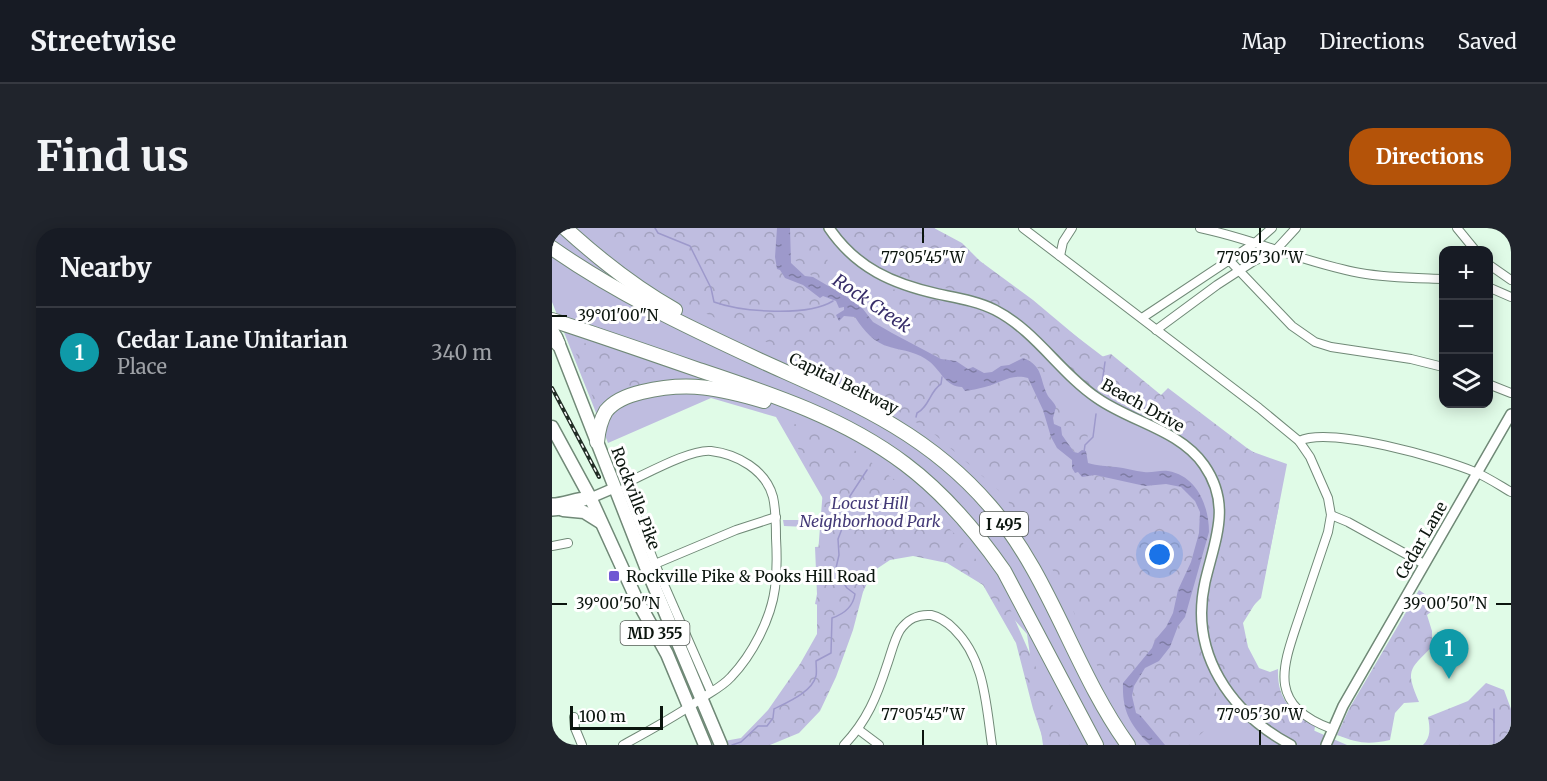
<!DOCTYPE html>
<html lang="en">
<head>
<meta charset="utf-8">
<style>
	:root { --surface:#171b24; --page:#20242c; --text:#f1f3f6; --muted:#9ea1a6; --line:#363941; --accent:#b45309 }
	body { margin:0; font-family:Merriweather,serif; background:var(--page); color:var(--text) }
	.controls { position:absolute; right:18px; top:18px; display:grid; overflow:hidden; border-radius:12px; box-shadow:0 3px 15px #0003 }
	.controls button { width:54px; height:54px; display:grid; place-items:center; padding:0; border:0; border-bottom:2px solid var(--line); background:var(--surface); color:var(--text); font:30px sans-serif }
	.scale { position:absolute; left:18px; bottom:15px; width:93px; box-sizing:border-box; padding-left:6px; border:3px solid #0b150e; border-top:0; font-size:16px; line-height:21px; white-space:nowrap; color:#0b150e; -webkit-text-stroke:4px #fff; paint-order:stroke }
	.you { position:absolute; left:608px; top:327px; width:21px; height:21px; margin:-15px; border:4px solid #fff; border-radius:50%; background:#1a73e8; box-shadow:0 0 0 9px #1a73e833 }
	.badge { display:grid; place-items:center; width:39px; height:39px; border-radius:50%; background:var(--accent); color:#fff; font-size:20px; font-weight:700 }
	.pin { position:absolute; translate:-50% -50px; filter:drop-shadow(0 2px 3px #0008) }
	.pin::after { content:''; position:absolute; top:32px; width:21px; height:18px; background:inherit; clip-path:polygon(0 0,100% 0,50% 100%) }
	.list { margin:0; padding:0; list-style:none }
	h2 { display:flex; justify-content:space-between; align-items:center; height:78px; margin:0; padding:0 24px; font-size:26px }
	h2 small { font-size:20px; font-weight:400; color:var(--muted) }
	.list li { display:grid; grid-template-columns:39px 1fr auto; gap:18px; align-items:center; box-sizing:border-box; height:90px; padding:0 24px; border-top:2px solid var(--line) }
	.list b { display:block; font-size:22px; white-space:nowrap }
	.list p { margin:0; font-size:20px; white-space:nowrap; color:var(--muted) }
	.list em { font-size:20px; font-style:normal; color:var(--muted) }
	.icon { flex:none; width:33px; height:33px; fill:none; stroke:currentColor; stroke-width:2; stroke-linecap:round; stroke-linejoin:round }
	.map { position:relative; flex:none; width:959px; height:517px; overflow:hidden; border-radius:24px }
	header { display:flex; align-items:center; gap:36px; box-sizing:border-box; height:84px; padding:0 30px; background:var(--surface); border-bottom:2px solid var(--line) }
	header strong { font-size:28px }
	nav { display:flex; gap:33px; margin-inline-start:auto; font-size:21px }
	.intro { display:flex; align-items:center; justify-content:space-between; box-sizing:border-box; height:144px; padding:0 36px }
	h1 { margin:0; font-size:42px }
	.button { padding:15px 27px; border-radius:24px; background:var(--accent); color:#fff; font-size:21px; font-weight:700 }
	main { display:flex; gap:36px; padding:0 36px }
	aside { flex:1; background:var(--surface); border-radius:24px; box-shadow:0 3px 15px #0003 }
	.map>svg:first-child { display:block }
</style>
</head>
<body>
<header>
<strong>Streetwise</strong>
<nav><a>Map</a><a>Directions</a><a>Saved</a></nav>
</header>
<div class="intro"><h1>Find us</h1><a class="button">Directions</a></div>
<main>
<aside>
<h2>Nearby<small></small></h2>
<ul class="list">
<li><span class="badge" style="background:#0f9aa8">1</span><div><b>Cedar Lane Unitarian</b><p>Place</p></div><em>340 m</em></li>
</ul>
</aside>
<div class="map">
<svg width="959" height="517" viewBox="0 0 959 517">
	<defs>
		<pattern id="forest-crowns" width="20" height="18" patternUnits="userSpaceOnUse" patternTransform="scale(1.5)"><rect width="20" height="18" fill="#bfbde0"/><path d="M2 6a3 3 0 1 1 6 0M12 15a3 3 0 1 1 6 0" fill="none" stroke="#a3a2bf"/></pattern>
		<pattern id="water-ripples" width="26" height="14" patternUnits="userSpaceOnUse" patternTransform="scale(1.5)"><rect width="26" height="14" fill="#9d99cb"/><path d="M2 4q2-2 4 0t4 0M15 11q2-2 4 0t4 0" fill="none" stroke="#7e7ca3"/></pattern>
	</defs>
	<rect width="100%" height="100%" fill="#e0fbe7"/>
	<polygon fill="#bfbde0" points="0,0 382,0 654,207 735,236 709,370 685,394 722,485 795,517 491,517 475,406 407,329 331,324 299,386 263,376 265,366 263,319 277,318 277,300 232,298 231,292 277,292 277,281 224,189 159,170 56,215 0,74"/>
	<g fill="url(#forest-crowns)">
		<path d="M50 0H225C225 9 222 20 223 29 227 52 264 66 284 73L287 80 284 87 304 89C307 94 310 100 313 105 327 121 355 120 373 130 390 140 387 157 413 159 420 159 430 160 436 158 450 154 461 146 476 150L491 182 499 209 508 223 513 225 520 232V240L535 249 543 247 599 259 614 256 629 259 643 273 648 284 647 305 639 334 626 362 621 385 614 399 603 412 600 420 571 455V477L557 465 509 355 452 267 380 204 291 150 138 78Z"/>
		<polygon points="238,0 256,0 269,14 278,39 311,81 344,60 402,73 425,79 448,89 472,107 482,121 511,152 511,183 536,204 534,223 530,222 526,225 522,224 502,196 498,171 489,154 489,144 481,134 467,128 427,134 389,131 321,94 311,81 261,49 238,27"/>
		<path d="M284 0H382L410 15 428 33 481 72 549 129 559 126 609 167 616 160 695 220 717 234 725 262 727 278 709 366 691 395 696 419 707 440 718 444 726 441C725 472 739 483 763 498L762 505 746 510C726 499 701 489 686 471 663 443 645 392 657 356 659 349 665 343 667 336 678 298 680 266 657 232 631 195 578 186 542 161 507 137 487 97 448 78 386 48 330 63 284 0Z"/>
		<polygon points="18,110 141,153 86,160 43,175"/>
		<polygon points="227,189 304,223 359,264 407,310 452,367 504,485 525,517 493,517 481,481 464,415 431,357 395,335 361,328 338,332 320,344 311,364 301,402 284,449 268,483 247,505 218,517 169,517 167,514 189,510 216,482 248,436 265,406 265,338 271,261"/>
		<path d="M867 362 877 369 880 383 875 387 880 403V419C856 442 854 443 867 474L852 475 843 485 838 512C815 517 806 515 785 507L797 481Z"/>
		<path d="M633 389 647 403 667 476C664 492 654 503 640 513V517H613L588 487 584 485 580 468 582 458 593 440 607 433 618 419 626 398Z"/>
		<path d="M934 455 952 462 959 481V517H871C879 509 878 500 876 489L916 473Z"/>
	</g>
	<path fill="url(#water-ripples)" d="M225 0H238L239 35 253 48 261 49 295 69 311 81 321 94 340 105 389 131 404 133 416 141 421 139 432 145 440 144 449 138 457 137 471 130C492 138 487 151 496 168 499 172 502 174 504 179L501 190 502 196 509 199 510 207 522 224 526 225 530 222 534 223 536 235C546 238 554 238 564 239 573 240 583 243 592 244 600 245 608 242 616 243 645 248 657 278 657 304L633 389 626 398 618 419 607 433 593 440 582 458 580 468 584 485 588 487 613 517H598C578 497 570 483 571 455L600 420 603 412 614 399 621 385 626 362 639 334 647 305 648 284 643 273 629 259 614 256 593 258 543 247 530 249 526 244 523 245 520 240V232L505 220 499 209 491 182 476 150C460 145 448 155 433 159 426 161 419 162 413 163L410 159C394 159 389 143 378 134 366 124 352 123 338 119 322 115 312 103 303 89L292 88 287 93 284 87 292 82V79L287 80 284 73 271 68 268 70 251 57 233 50 228 42 225 41 223 29Z"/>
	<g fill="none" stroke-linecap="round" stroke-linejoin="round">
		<g stroke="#9d99cb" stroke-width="1.5">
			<path d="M103 0 106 5 138 18 159 60 162 74C190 84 255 89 281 73"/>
			<polyline points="550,155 553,134"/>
			<path d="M364 189 365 185C377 179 378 163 389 156L390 149"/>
			<polyline points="532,224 533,217 541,209 544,186"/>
			<polyline points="942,481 942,517"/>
			<path d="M180 517 189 514 206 498H215L221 490 222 481C236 474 260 464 264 448 265 444 264 437 264 433L279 425 280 390C292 386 301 379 303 366L295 360 286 347 284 340 287 327 286 311 293 293 298 268 315 242"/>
		</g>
		<defs>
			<g id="minor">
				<path d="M471 0 707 180 747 213 758 229 776 270 779 287 776 304C767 331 758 357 749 384 731 438 713 476 780 501"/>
				<path d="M648 0C702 11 753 35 808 45 836 50 864 50 891 51"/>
				<polyline points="905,0 923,22"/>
				<polyline points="508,28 511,14 520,0"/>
				<polyline points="677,32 740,98 763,114 779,119 859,131 891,139"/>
				<polyline points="936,36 959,52"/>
				<polyline points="936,59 959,69"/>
				<polyline points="590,90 703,15 720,0"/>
				<polyline points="604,102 665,57 702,33 721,25 744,0"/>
				<polyline points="936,156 959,165"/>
				<path d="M747 213C778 198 889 230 923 244 935 249 947 257 959 264"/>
				<polyline points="779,287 796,294 872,336"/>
				<polyline points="0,318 16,315"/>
				<polyline points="103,336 184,302 224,289"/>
				<polyline points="22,489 23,500 30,517"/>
				<polyline points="307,502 327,517"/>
				<path d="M71 517C98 502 125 488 150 470 159 464 171 458 179 449 200 427 219 391 223 360 225 344 225 327 224 310 224 297 224 282 221 269 214 242 185 226 159 223 139 221 96 245 78 253L73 259 103 336 159 464"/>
				<path d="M292 517C315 493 325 468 335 437 339 426 342 412 348 402 356 391 365 386 379 387 388 389 396 395 402 401 433 431 434 477 440 517"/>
			</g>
			<g id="tertiary">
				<path d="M277 0C304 40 341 56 386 66 405 70 425 73 443 82 484 103 508 145 545 170 579 194 628 202 652 237 680 277 663 311 653 354 637 426 679 485 739 517"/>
				<path d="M0 275C12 275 23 269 35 269"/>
				<polyline points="0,283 11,282 62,260"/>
				<polyline points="774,517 791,478 959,186"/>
			</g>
			<g id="primary">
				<polyline points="4,109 94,339 169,517"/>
				<polyline points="0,199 38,269 84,370 115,426 153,517"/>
				<polyline points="11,282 32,284 48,294"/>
			</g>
			<g id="motorway">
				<path d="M13 0C47 31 82 59 123 82"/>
				<path d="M0 20C64 65 136 99 207 132 295 172 373 202 438 278 499 349 522 442 576 517"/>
				<path d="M0 92C49 108 98 125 147 142 219 166 292 190 353 236 393 266 424 303 452 343L544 517"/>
				<polyline points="0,104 6,116"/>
				<path d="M45 214C46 203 48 193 54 183 63 172 77 167 90 164 136 153 168 160 212 173"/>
			</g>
		</defs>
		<use href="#minor" stroke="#708977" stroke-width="10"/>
		<use href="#tertiary" stroke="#708977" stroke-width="12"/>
		<use href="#primary" stroke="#708977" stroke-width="15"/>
		<use href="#motorway" stroke="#708977" stroke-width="16"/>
		<use href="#minor" stroke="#fff" stroke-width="8"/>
		<use href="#tertiary" stroke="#fff" stroke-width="9"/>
		<use href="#primary" stroke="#fff" stroke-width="12"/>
		<use href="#motorway" stroke="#fff" stroke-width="14"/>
		<defs>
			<polyline id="rail" points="0,160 47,249"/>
		</defs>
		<use href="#rail" stroke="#212d25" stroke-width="4"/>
		<use href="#rail" stroke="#fff" stroke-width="1.5" stroke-dasharray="4.5" stroke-linecap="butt"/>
	</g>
	<path fill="none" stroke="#0b150e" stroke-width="2" d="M371 0V15M708 0V15M0 88H15M0 376H15M944 376H959M371 502V517M708 502V517"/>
	<rect fill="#7059d3" stroke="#fff" stroke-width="2" x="56" y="342" width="12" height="12" rx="3"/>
	<g text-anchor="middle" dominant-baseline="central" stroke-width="6" stroke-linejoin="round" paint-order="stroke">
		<g fill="#fff" stroke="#545b56" stroke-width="1.5">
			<rect x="428" y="284" width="48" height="24" rx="4.5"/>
			<rect x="68.5" y="393" width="69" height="24" rx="4.5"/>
		</g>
		<g font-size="15" font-weight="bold" fill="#0b150e">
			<text x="452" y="296">I 495</text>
			<text x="103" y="405">MD 355</text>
		</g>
		<g font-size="16" fill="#0b150e" stroke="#fff">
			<text transform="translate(292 155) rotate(26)">Capital Beltway</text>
			<text transform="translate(591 177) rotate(29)">Beach Drive</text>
			<text transform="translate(84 270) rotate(69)">Rockville Pike</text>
			<text transform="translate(869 312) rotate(-60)">Cedar Lane</text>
		</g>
		<g font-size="16" font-style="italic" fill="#433977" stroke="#fff">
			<text x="318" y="275">Locust Hill<tspan x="318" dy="18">Neighborhood Park</tspan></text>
		</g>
		<g font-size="16" fill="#0b150e" stroke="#fff" text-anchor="start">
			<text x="74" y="348">Rockville Pike &amp; Pooks Hill Road</text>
		</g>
		<g font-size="18" font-style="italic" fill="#372d69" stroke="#fff">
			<text transform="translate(320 75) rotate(34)">Rock Creek</text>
		</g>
	</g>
	<g font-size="15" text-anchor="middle" fill="#0b150e" stroke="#fff" stroke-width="6" stroke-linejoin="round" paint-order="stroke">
		<text x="371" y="35">77°05'45"W</text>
		<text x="708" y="35">77°05'30"W</text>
		<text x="66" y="93">39°01'00"N</text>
		<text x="66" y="381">39°00'50"N</text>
		<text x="893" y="381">39°00'50"N</text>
		<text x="371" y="492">77°05'45"W</text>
		<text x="708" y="492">77°05'30"W</text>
	</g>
</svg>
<div class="controls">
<button>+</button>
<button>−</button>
<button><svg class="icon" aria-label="layers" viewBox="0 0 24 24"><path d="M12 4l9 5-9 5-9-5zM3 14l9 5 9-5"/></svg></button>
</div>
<div class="scale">100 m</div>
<div class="you"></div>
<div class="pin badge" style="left:897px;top:451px;background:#0f9aa8">1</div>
</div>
</main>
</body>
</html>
